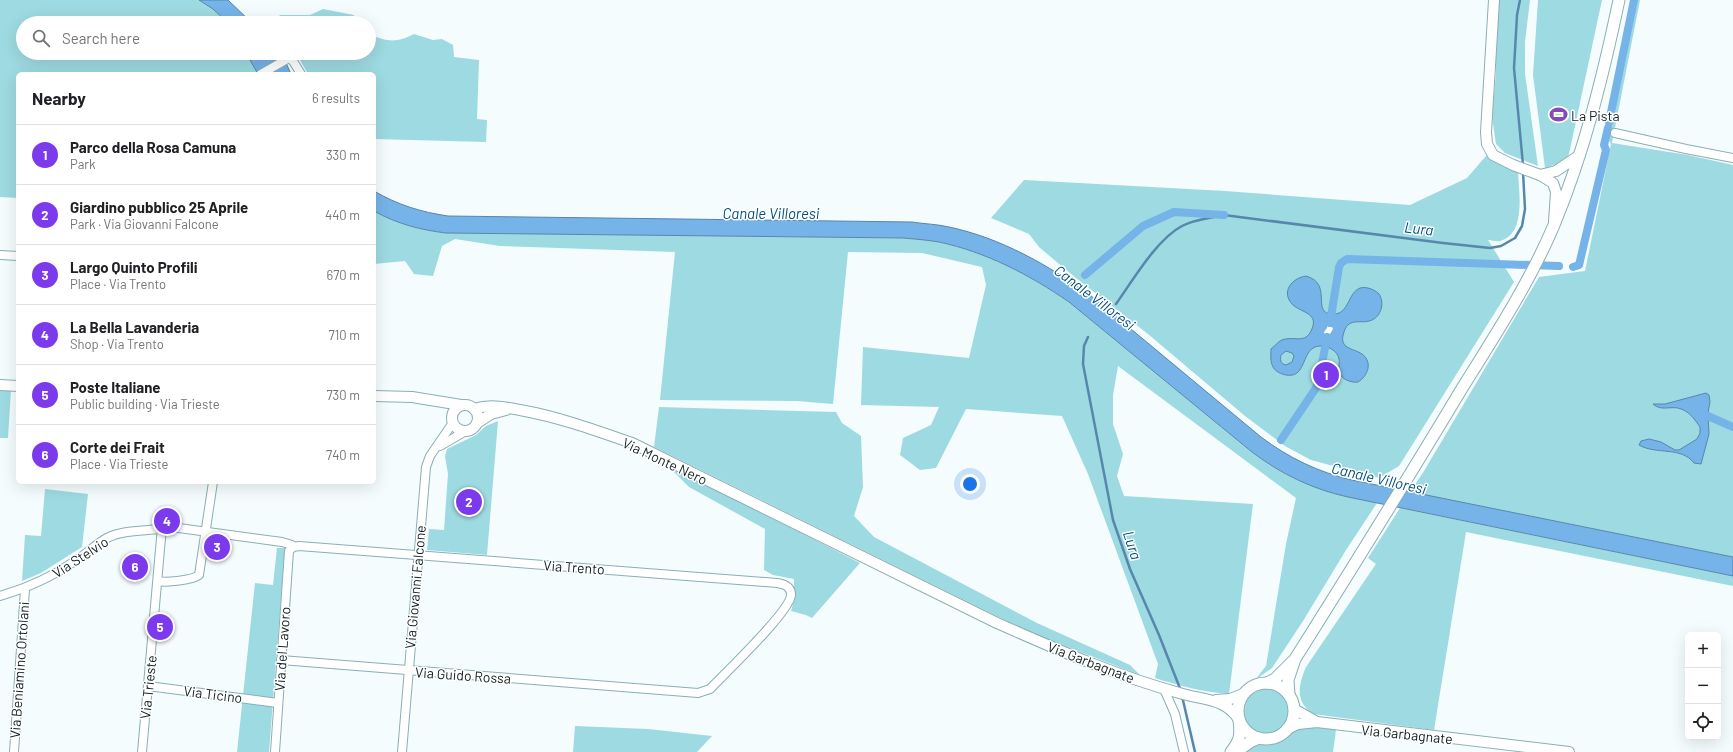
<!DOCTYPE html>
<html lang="en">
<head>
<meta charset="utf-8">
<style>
	:root { --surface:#fff; --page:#f2f2f2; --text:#202124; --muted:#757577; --line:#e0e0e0; --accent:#7c3aed }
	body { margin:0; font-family:Barlow,sans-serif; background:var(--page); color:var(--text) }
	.controls { position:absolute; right:12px; bottom:12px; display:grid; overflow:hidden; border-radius:6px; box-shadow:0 4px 16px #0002 }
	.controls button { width:36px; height:36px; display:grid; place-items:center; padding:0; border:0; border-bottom:1px solid var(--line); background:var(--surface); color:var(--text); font:20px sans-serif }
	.you { position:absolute; left:970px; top:484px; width:14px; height:14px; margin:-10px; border:3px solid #fff; border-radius:50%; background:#1a73e8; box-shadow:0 0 0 6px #1a73e833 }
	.badge { display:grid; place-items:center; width:26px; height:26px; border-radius:50%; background:var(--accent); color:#fff; font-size:13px; font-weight:700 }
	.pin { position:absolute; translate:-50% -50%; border:2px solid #fff; box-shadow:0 1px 4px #0006 }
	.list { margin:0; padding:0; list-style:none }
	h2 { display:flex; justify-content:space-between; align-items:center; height:52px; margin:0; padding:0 16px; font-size:17px }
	h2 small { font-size:13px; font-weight:400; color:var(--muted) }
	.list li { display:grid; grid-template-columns:26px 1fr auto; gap:12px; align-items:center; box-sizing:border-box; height:60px; padding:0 16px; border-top:1px solid var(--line) }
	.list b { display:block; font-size:15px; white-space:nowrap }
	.list p { margin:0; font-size:13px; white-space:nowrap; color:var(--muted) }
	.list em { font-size:13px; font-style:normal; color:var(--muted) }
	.icon { flex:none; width:22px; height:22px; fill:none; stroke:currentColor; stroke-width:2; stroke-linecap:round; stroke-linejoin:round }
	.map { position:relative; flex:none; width:1733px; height:752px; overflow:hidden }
	.search { position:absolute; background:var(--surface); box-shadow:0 4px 16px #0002; left:16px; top:16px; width:360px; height:44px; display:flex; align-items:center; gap:10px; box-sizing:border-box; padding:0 14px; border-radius:22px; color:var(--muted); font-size:15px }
	.panel { position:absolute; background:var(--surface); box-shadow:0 4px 16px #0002; left:16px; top:72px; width:360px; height:412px; border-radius:6px }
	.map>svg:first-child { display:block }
</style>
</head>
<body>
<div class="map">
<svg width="1733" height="752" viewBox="0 0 1733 752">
	<rect width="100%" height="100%" fill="#f4fcfd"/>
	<g fill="#9edae1">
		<polygon points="0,0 199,0 213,9 228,23 23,23 23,53 246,53 258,74 18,74 18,198 0,197"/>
		<polygon points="1496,0 1530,0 1525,42 1525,74 1538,166 1505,153 1496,144 1492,117 1496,73"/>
		<polygon points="1538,0 1602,0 1569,154 1565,161 1545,168 1533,75"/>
		<polygon points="1636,0 1640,0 1612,143 1688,155 1733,165 1733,557 1410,492 1424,471 1539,277 1585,271 1611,144 1607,137"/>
		<polygon points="323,9 354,15 356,23 272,23 280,15 310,15"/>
		<path d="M369 34C387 42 397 43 414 34L433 40 442 39 453 45 454 57 479 60 477 119 487 120 486 142 374 139V74H308L296 53H369Z"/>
		<path d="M1486 156 1518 172C1519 192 1526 235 1500 241 1496 242 1492 240 1488 240L1514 282 1399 466 1379 478 1311 460 1285 446 1245 416 1148 334 1071 274 1039 247 1029 234 991 218 1024 180 1225 191 1410 205 1467 178Z"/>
		<path d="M374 211C397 224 421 230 446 233L903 238C915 239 927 240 939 242 986 252 1030 275 1069 302L1252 452C1293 483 1327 493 1377 503L1346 550 1303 621 1272 668 1255 680 1266 666 1286 544 1296 498 1118 366 1113 395V424L1123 454 1117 476 1124 496 1253 504 1229 694C1203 692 1180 686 1155 678L1158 664 1088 474 1062 416 966 409 936 468 920 470 900 455 903 438 931 425 939 407 861 405 863 347 969 358 986 285 982 267 922 253 848 252 833 404 797 401 660 400 675 252 500 246 455 239 442 246 433 276 414 274 405 261 374 264Z"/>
		<polygon points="0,390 11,390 8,438 0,438"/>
		<polygon points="659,407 836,412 842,423 861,436 863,487 854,516 874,537 1037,623 1130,665 1140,675 1029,632 654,447"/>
		<polygon points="498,421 487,555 427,550 429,529 444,530 448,474 445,456 447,449 476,435 486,426"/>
		<polygon points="665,463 860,563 812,618 806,615 791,611 794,600 794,579 773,575 764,570 765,529 689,487"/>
		<polygon points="45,489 88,494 82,547 41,573 22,581 25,535 41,536"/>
		<path d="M1400 508 1733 576V586L1466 532 1434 730 1313 714C1294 701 1299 684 1306 667L1376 564 1368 558Z"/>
		<polygon points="277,548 285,548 269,752 237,752 255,583 273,585"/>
		<circle cx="1266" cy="711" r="23"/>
		<polygon points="575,726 648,729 712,736 697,752 573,752"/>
		<polygon points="1316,727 1336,730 1333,752 1246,752 1253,746 1276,743 1290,732 1301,728"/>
	</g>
	<g fill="#75b3e8" stroke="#5787ac" fill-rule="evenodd">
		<polygon points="199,0 228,0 252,23 228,23 213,9"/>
		<polygon points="246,53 279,53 286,63 291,74 258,74"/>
		<path d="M374 191C398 205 421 212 448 216L912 222C924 224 937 224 949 227 1001 238 1048 265 1090 295L1261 437C1289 458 1318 472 1352 480L1733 557V576L1348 497C1312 489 1281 474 1252 452L1069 302C1030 275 986 252 939 242 927 240 915 239 903 238L446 233C421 230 397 224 374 211Z"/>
		<path d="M1306 276C1334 284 1310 314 1333 314 1352 315 1347 283 1368 288 1372 289 1376 291 1379 294 1385 303 1381 316 1372 320 1362 325 1349 316 1344 332 1338 349 1353 348 1362 354 1373 362 1368 376 1358 382 1351 383 1340 379 1339 371 1338 367 1340 363 1339 359 1338 351 1327 345 1320 346 1300 347 1308 379 1286 375 1281 374 1276 372 1273 367 1270 361 1271 356 1271 349 1276 345 1280 339 1286 339 1296 337 1305 343 1311 331 1320 313 1302 313 1293 305 1280 292 1292 278 1306 276ZM1286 351 1292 353 1294 356 1292 362 1286 365C1280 364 1280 359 1281 355Z"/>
		<path d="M1706 393 1709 395 1710 402 1708 413 1709 434 1701 464 1694 463C1681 446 1656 455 1639 445L1641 441 1649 439 1661 442 1675 450H1679L1697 439 1700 433V427C1695 420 1690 412 1681 409 1672 405 1661 412 1653 404H1665Z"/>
	</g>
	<polygon fill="#f4fcfd" points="1330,312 1334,312 1331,325 1333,329 1330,334 1327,349 1323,348 1325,336 1324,332 1327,328"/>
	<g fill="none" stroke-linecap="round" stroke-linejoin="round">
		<g stroke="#5787ac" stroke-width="2.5">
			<polyline points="1520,0 1517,15 1514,68 1523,165"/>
			<path d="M1116 304C1133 280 1157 239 1182 226 1195 219 1211 218 1224 215L1443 243 1490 248 1501 246 1515 238 1522 226 1525 209 1523 172"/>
			<polyline points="1088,337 1084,346 1083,364 1113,520 1130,569 1159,635 1181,691"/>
			<polyline points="1182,696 1195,752"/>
		</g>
		<g stroke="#75b3e8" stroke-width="8">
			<polyline points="1609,122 1634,0"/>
			<polyline points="1573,267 1579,265 1580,261 1606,150 1604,145 1608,128"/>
			<polyline points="1085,275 1143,226 1174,212 1224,215"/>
			<polyline points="1330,323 1339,267 1341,263 1347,259 1559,266"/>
			<polyline points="1708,416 1733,427"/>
			<polyline points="1281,440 1316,388 1320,374 1327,337"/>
		</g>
		<defs>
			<g id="minor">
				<polyline points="261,74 289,58 293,61 301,74"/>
				<polyline points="1615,133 1686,149 1733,158"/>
				<polyline points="0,255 18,256"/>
				<polyline points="440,446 464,432"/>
				<path d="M158 581C166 583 193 580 199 575L213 482"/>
				<path d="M0 596C27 588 52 577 75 561 86 554 96 544 107 538 122 530 143 531 159 529L164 526 282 542 292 545 293 547"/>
				<path d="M281 660 698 693 710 689C724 674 790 612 791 595 791 586 784 584 777 583L299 546 293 547"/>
				<polyline points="148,686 278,703"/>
				<polyline points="1164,689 1175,714 1184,752"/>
				<polyline points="14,752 25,589"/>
				<polyline points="142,752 162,527"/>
				<polyline points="275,752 289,551 293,547"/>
				<polyline points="402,752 426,467 430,456 452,424"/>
			</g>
			<g id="tertiary">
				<polyline points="1494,0 1486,132 1487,144 1493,155 1513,165 1540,175 1553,183 1556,192 1554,221"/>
				<polyline points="1540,175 1556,171 1580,155"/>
				<polyline points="0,385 18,386"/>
				<polyline points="374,396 412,397 461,405"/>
				<circle cx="465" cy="418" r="13"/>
				<path d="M474 409C490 404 504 407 520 410 559 417 595 430 632 443L997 623C1058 650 1119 677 1183 694 1204 700 1227 699 1239 720"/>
				<polyline points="477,423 491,414 506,410"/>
				<polyline points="1216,700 1230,699 1243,694"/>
				<polyline points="1294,709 1317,722"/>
				<polyline points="1287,729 1298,724 1317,722 1569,752"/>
			</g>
			<g id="secondary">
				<polyline points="1267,683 1275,679 1293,661"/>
				<circle cx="1266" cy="711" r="28"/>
				<path d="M1289 695 1288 680 1295 659C1351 570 1407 480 1461 390 1494 337 1530 282 1554 225 1584 153 1603 76 1619 0"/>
				<path d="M1231 752C1240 740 1241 736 1239 720"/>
				<polyline points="1236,752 1250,742 1259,738"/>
			</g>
		</defs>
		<use href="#minor" stroke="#8aafb4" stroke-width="10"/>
		<use href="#tertiary" stroke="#8aafb4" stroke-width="12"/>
		<use href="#secondary" stroke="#8aafb4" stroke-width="13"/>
		<use href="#minor" stroke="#fff" stroke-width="8"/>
		<use href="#tertiary" stroke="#fff" stroke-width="10"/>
		<use href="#secondary" stroke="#fff" stroke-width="11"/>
	</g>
	<defs>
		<symbol id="stadium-bare" viewBox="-9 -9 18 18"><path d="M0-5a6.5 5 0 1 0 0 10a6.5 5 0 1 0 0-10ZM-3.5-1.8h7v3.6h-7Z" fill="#8548bd" stroke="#fff" stroke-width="2.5" paint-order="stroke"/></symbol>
	</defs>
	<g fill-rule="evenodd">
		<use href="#stadium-bare" x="1546" y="102" width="25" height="25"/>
	</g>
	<g text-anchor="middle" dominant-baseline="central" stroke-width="3" stroke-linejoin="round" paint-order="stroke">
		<g font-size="14" fill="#101f20" stroke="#fff" text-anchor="start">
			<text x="1571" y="115">La Pista</text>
		</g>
		<g font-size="14" fill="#101f20" stroke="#fff">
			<text transform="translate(665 461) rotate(25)">Via Monte Nero</text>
			<text transform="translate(80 557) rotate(-33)">Via Stelvio</text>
			<text transform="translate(574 567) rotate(4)">Via Trento</text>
			<text transform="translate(415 587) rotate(-85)">Via Giovanni Falcone</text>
			<text transform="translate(282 649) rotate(-86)">Via del Lavoro</text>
			<text transform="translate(1091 662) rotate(21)">Via Garbagnate</text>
			<text transform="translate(19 670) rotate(-86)">Via Beniamino Ortolani</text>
			<text transform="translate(463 675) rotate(4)">Via Guido Rossa</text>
			<text transform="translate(148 687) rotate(-84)">Via Trieste</text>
			<text transform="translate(213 694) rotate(7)">Via Ticino</text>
			<text transform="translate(1407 734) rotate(6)">Via Garbagnate</text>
		</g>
		<g font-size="15" font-style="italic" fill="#004e7d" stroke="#fff">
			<text x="771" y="213">Canale Villoresi</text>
			<text transform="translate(1419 228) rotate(7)">Lura</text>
			<text transform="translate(1095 297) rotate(37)">Canale Villoresi</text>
			<text transform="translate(1379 478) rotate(13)">Canale Villoresi</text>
			<text transform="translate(1133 545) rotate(72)">Lura</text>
		</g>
	</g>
</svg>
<div class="controls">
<button>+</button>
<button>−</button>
<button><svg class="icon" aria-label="locate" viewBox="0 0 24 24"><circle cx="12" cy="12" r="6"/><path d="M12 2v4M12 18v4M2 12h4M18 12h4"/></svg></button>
</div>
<div class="you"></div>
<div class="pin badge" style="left:1326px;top:375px">1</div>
<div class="pin badge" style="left:469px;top:502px">2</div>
<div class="pin badge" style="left:217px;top:547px">3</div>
<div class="pin badge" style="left:167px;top:521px">4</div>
<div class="pin badge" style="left:160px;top:627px">5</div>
<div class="pin badge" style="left:135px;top:567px">6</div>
<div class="search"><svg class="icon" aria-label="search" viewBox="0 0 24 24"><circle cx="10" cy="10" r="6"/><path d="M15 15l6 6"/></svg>Search here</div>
<section class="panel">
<h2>Nearby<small>6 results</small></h2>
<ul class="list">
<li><span class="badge">1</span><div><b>Parco della Rosa Camuna</b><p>Park</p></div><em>330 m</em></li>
<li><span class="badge">2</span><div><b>Giardino pubblico 25 Aprile</b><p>Park · Via Giovanni Falcone</p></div><em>440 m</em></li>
<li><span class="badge">3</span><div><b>Largo Quinto Profili</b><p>Place · Via Trento</p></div><em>670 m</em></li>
<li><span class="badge">4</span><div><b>La Bella Lavanderia</b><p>Shop · Via Trento</p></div><em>710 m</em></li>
<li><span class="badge">5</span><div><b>Poste Italiane</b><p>Public building · Via Trieste</p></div><em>730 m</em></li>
<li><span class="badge">6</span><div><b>Corte dei Frait</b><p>Place · Via Trieste</p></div><em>740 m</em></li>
</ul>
</section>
</div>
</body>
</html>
